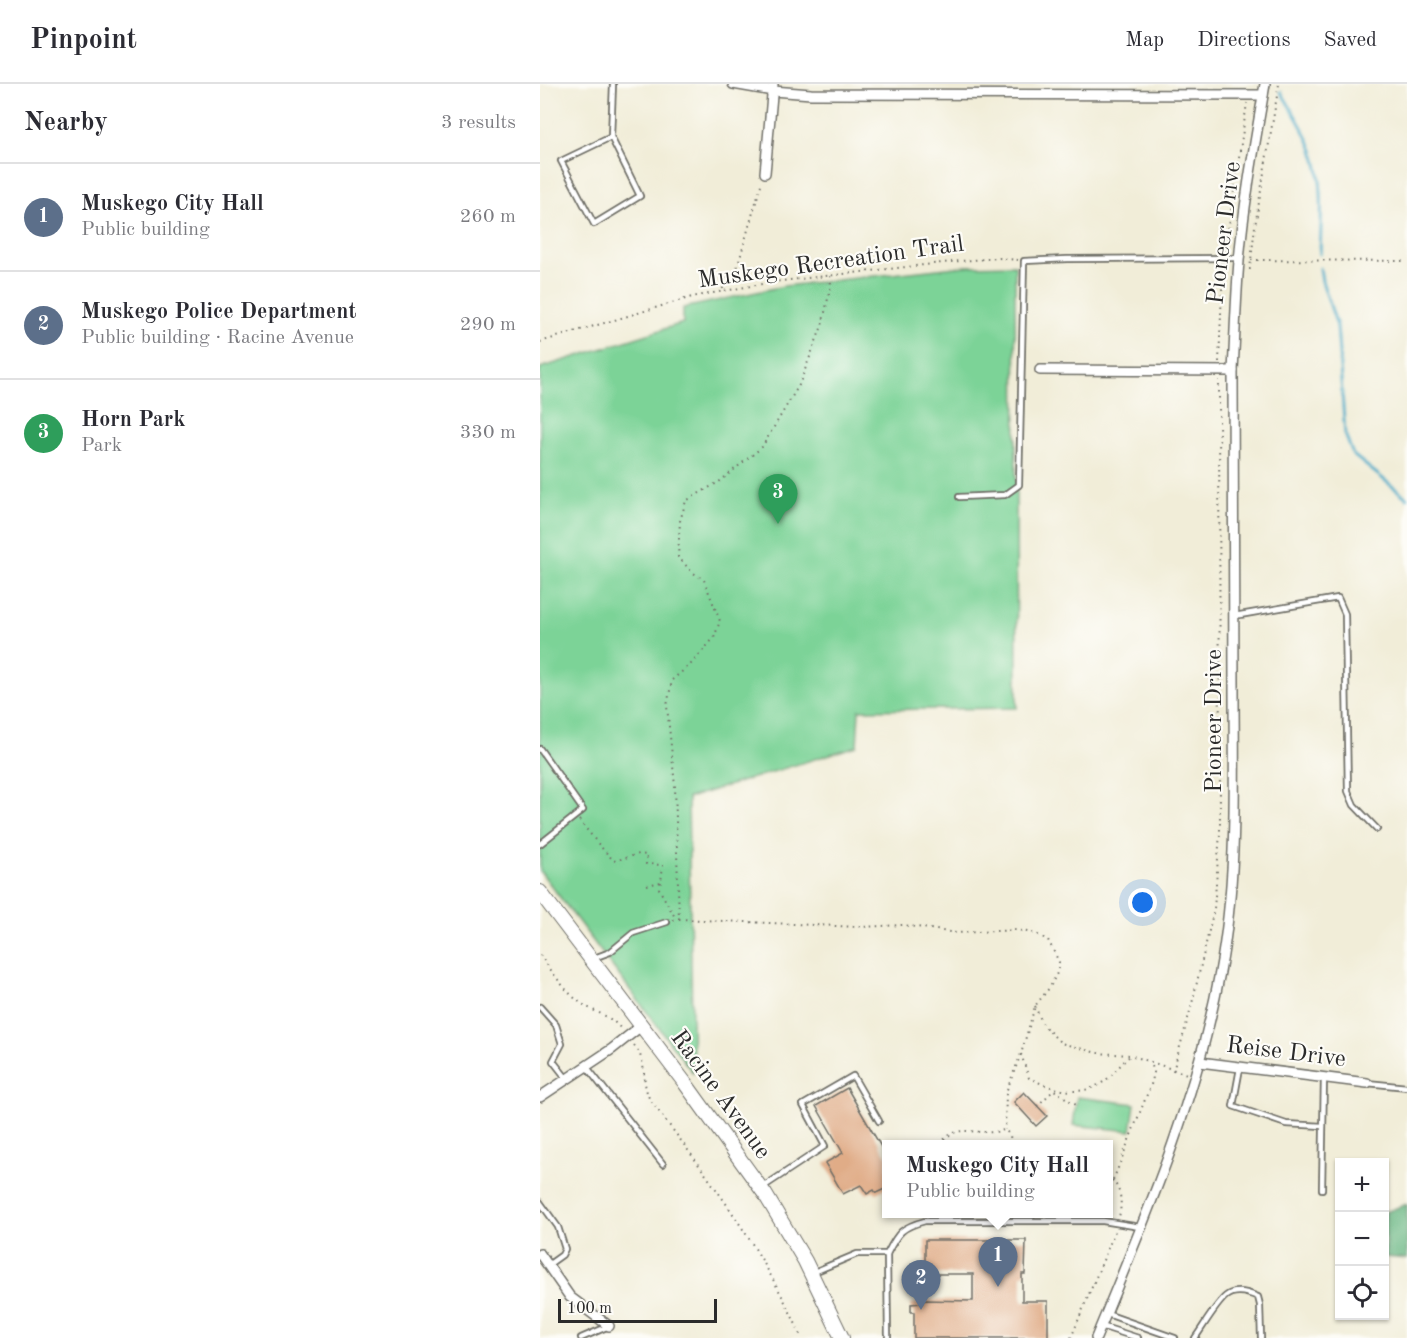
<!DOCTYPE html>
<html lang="en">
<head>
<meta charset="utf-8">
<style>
	:root { --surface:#fff; --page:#f2f2f3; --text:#2b2b33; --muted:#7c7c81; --line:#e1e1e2; --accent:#7c3aed }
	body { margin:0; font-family:"Old Standard TT",serif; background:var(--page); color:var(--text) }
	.controls { position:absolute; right:18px; bottom:18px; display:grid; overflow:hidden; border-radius:0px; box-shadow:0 2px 4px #0004 }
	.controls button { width:54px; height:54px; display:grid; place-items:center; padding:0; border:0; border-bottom:2px solid var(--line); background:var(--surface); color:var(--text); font:30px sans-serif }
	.scale { position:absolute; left:18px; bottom:15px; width:159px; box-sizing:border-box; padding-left:6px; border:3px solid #2b2b2b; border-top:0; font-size:16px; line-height:21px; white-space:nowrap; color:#2b2b2b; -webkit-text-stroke:4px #fdfcf7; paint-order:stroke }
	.you { position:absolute; left:603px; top:819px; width:21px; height:21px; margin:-15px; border:4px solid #fff; border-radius:50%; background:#1a73e8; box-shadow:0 0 0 9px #1a73e833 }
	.badge { display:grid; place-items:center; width:39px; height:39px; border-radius:50%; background:var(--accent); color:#fff; font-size:20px; font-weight:700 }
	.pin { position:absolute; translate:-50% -50px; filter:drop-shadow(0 2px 3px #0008) }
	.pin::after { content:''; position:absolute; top:32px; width:21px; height:18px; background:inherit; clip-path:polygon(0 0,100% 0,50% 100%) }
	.popup { position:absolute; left:342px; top:1056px; width:231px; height:78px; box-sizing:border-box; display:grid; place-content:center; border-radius:0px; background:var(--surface); filter:drop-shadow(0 2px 4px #0005); font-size:20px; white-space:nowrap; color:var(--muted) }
	.popup b { font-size:22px; color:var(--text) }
	.popup::after { content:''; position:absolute; left:50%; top:100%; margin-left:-12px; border:12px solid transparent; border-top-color:var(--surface) }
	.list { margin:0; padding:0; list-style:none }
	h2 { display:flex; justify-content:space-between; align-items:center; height:78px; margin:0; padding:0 24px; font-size:26px }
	h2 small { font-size:20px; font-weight:400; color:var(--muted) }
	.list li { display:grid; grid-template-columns:39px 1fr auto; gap:18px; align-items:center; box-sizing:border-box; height:108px; padding:0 24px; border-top:2px solid var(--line) }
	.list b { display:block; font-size:22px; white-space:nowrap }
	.list p { margin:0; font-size:20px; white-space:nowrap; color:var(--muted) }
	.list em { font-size:20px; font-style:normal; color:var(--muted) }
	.icon { flex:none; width:33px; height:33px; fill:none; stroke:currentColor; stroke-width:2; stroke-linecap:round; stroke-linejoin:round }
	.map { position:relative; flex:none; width:867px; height:1254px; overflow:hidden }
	header { display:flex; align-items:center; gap:36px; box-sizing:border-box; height:84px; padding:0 30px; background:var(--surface); border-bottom:2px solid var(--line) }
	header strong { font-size:28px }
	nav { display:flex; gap:33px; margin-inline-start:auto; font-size:21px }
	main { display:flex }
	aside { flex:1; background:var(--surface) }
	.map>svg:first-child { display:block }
</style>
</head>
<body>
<header>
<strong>Pinpoint</strong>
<nav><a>Map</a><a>Directions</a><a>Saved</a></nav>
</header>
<main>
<aside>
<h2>Nearby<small>3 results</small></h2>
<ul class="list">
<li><span class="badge" style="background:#5c6f8a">1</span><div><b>Muskego City Hall</b><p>Public building</p></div><em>260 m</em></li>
<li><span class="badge" style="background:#5c6f8a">2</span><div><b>Muskego Police Department</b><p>Public building · Racine Avenue</p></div><em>290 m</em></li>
<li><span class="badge" style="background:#2e9e5b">3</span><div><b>Horn Park</b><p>Park</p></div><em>330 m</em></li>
</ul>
</aside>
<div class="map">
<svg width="867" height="1254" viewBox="0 0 867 1254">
	<rect width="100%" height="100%" fill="#fdfcf7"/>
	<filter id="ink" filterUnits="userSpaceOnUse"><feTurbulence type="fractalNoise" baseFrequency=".0167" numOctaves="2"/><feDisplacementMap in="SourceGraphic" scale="12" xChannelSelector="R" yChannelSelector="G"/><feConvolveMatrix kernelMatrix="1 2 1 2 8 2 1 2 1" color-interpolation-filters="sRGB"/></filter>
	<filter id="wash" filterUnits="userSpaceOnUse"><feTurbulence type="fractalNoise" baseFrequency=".008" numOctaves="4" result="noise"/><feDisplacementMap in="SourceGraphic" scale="24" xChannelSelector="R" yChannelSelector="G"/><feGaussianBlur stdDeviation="1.35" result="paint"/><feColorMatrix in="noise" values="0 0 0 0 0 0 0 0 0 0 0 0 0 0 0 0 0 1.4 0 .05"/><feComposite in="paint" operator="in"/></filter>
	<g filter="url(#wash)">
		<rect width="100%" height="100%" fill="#f1edd8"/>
		<g fill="#7cd397" stroke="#547f61" stroke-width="1.5">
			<polygon points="475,181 477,624 319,626 317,662 148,714 153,989 0,787 0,284 143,239 143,224 244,202 425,182"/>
			<polygon points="537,1013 595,1020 591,1047 533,1041"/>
		</g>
		<polygon fill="#65b580" stroke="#487056" stroke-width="1.5" points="867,1120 867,1175 845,1173 845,1128"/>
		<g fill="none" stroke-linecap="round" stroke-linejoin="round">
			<g stroke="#48aac7" stroke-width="3">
				<path d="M741 8C752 26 765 46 773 66 785 98 781 136 780 170"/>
				<polyline points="780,184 782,197 797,242 805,350 813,371 867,414"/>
			</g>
		</g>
		<g id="blocks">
			<g fill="#e0ac87">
				<polygon points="307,1004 347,1073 347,1104 336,1109 334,1106 327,1110 321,1101 303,1110 285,1079 303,1069 276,1022"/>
				<polygon points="484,1008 507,1032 496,1042 474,1018"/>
				<polygon points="385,1156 486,1156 485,1190 482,1190 482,1217 508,1217 508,1254 374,1254 374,1228 371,1228 371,1220 382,1219 382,1216 433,1217 433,1190 385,1190"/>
			</g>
		</g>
	</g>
	<g filter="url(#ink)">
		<use href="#blocks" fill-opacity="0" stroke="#706f68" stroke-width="1.5"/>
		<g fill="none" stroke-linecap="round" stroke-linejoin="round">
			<defs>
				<g id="service">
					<polyline points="71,53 21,77 54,140 100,112 71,53 73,0"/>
					<polyline points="419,413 465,411 479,401 484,177 527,175 699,174"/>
					<polyline points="694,532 798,514 805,530 808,707 814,721 837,745"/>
					<polyline points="0,665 43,726 0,760"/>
					<polyline points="54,874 70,868 93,849 127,838"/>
					<polyline points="0,923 16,941 22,960 13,977 27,995"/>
					<polyline points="46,982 123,1080"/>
					<polyline points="700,984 693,1022 746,1040 783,1042"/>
					<polyline points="827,999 867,1003"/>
					<polyline points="223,1103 285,1062 263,1021 313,992 339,1037"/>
					<polyline points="782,1105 784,993"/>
					<polyline points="0,1118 18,1143 25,1165 22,1171 8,1181"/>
					<polyline points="347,1170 348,1254"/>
					<path d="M274 1188 317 1170H347C358 1148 362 1143 385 1137H563L600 1143"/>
					<polyline points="567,1230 635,1254"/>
					<polyline points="561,1242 598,1254"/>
					<polyline points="41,1254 69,1242"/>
					<path d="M655 1254C663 1243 676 1220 686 1212 695 1205 709 1209 718 1213L720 1221 721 1254"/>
				</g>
				<g id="minor">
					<polyline points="193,0 233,7 271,10 723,11"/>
					<polyline points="225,89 233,0"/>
					<polyline points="500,286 693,287"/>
					<polyline points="660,978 827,999"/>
					<polyline points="0,1013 72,965 101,942"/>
					<polyline points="0,1170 30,1213 69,1242"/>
					<path d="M556 1254C605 1135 657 1015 680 888 698 793 694 696 694 600 693 496 693 392 693 287 695 251 696 214 699 177 704 118 715 59 725 0"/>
				</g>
				<polyline id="secondary" points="0,808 145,999 225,1110 265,1177 302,1254"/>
			</defs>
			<use href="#service" stroke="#706f68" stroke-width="8"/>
			<use href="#minor" stroke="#706f68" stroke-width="12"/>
			<use href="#secondary" stroke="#706f68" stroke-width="16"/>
			<g stroke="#706f68" stroke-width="2" stroke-dasharray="1.5 4.5" stroke-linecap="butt">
				<polyline points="685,168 707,19"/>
				<polyline points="711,176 867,177"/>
				<polyline points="709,185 710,185 715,142 739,0"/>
				<polyline points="183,205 182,198 184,195 191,192 196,188 222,97"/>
				<polyline points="0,258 152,213 232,198 420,177 459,174 478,176"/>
				<polyline points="679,278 683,182"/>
				<polyline points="39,736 60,762 74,777 99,770 107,771 106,780 123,781 121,798 107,801"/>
				<polyline points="121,798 119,805 136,835"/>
				<polyline points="139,835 135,702 127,622 132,596 151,580 174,554 180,537 164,496 152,488 138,473 140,437 146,417 179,398 222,363 259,301 282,242 291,201 290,191"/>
				<polyline points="133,836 139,835 320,843 363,841 416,849 478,846 496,850 508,856 519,878 517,889 510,903 495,922 481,970 466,1008 465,1046"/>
				<path d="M0 871C12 887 24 907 41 919 55 929 70 931 81 945"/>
				<polyline points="495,922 503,941 521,959 557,969 590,971 647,990"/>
				<path d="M94 961C109 980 100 996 110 1016 167 1090 224 1167 262 1254"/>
				<path d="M481 970 489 994C514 1006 541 1015 566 996 575 989 581 979 590 972"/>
				<polyline points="633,987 651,924 674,825 680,749 679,296"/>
				<polyline points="497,1022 514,1006 536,1021"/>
				<path d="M400 1060C415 1042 425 1048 445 1048 452 1049 459 1047 465 1046L470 1051 471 1060"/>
				<path d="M572 1096C582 1106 582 1120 579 1133"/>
				<polyline points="569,1100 574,1094 612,998 614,988 611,979"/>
				<polyline points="531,1254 575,1147"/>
			</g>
			<use href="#service" stroke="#fff" stroke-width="4.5"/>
			<use href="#minor" stroke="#fff" stroke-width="9"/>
			<use href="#secondary" stroke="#fff" stroke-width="14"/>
		</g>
	</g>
	<g text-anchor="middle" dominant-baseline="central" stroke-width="4.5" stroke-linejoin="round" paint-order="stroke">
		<g font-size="24" fill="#2b2b2b" stroke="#fdfcf7">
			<text transform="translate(685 149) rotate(-83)">Pioneer Drive</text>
			<text transform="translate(291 179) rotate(-8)">Muskego Recreation Trail</text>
			<text transform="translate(675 637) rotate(-90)">Pioneer Drive</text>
			<text transform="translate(746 969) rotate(7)">Reise Drive</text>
			<text transform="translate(180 1011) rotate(54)">Racine Avenue</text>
		</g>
	</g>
</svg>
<div class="controls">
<button>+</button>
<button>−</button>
<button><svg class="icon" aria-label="locate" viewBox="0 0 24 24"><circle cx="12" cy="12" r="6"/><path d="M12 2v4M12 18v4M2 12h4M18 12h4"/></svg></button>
</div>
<div class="scale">100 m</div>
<div class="you"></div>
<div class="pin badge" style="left:458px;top:1203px;background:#5c6f8a">1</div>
<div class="popup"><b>Muskego City Hall</b>Public building</div>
<div class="pin badge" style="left:381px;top:1226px;background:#5c6f8a">2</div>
<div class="pin badge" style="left:238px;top:440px;background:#2e9e5b">3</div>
</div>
</main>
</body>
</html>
